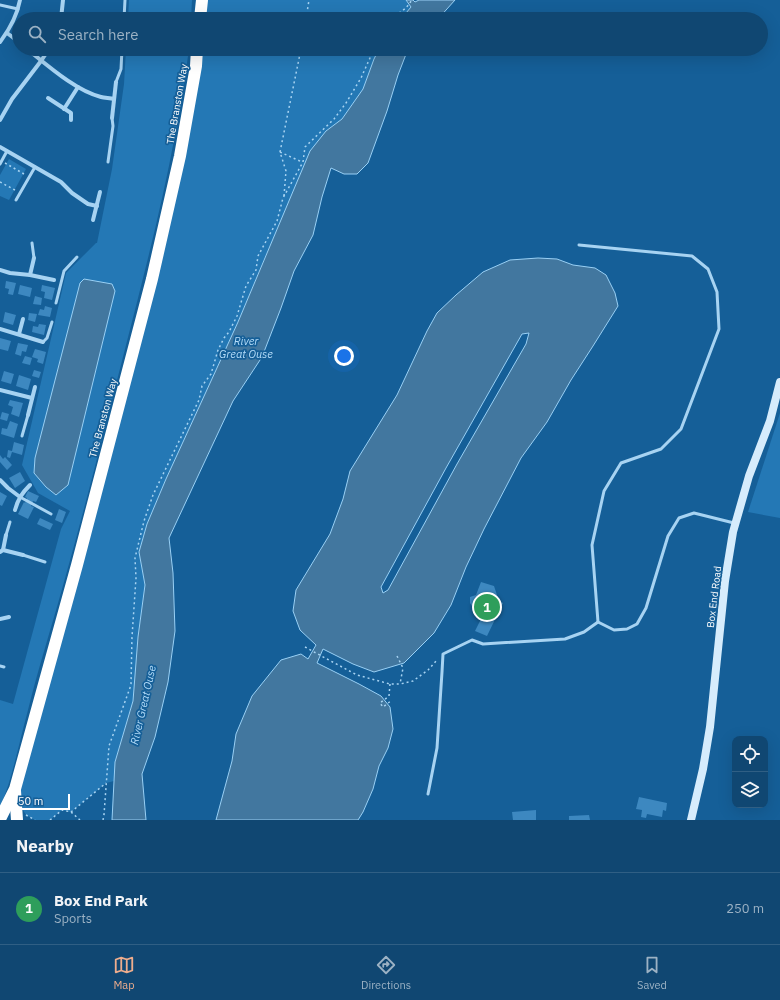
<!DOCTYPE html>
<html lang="en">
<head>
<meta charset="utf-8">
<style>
	:root { --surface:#104772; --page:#1e517a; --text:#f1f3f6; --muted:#9cb2c4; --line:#305f84; --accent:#eead8d }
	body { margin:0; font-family:"IBM Plex Sans",sans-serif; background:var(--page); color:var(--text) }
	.controls { position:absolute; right:12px; bottom:12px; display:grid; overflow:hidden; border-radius:8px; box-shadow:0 4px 16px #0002 }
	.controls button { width:36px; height:36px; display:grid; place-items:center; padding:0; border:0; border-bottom:1px solid var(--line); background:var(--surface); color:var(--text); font:20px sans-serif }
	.scale { position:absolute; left:12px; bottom:10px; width:58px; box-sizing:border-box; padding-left:4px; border:2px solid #fff; border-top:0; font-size:11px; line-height:14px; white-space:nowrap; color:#fff; -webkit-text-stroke:3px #155f98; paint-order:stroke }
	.you { position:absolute; left:344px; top:356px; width:14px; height:14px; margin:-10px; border:3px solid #fff; border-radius:50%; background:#1a73e8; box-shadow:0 0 0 6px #1a73e833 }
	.badge { display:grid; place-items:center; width:26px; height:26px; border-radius:50%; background:var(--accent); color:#fff; font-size:13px; font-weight:700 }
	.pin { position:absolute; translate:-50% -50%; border:2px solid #fff; box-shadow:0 1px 4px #0006 }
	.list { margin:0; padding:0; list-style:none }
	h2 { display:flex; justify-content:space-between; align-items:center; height:52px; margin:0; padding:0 16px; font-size:17px }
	h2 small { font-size:13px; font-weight:400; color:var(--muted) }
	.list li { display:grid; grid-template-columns:26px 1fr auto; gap:12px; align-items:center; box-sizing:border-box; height:72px; padding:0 16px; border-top:1px solid var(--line) }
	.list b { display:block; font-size:15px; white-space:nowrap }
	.list p { margin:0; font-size:13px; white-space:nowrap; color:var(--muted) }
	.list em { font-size:13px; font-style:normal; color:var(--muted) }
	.icon { flex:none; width:22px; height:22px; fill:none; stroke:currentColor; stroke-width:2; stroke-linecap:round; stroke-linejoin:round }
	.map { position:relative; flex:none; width:780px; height:820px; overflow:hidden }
	.search { position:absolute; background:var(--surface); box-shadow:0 4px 16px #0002; left:12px; right:12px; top:12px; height:44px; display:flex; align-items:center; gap:10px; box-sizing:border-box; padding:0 14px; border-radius:22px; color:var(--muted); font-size:15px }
	.sheet { height:124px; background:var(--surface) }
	nav { display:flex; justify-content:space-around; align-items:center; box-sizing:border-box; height:56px; border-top:1px solid var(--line); background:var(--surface); font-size:11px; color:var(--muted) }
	nav a { display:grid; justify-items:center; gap:2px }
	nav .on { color:var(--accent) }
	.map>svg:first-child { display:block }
</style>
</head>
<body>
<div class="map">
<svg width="780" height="820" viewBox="0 0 780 820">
	<rect width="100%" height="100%" fill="#155f98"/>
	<g fill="#2478b5">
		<polygon points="129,0 192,0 191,19 128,19"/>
		<polygon points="205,0 406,0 411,7 401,19 204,19"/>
		<path d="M126 49H189C185 78 181 106 175 135 162 205 144 275 126 345 105 427 85 508 62 589 51 629 38 669 28 710 19 743 13 776 0 808V700L13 704 61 529 70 511 38 493 22 465 66 273 96 243H97L112 169 124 84Z"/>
		<polygon points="201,49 379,49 374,59 363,89 342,119 326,131 282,220 264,259 238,322 222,357 166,479 147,524 139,552 145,585 138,637 133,701 115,762 114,781 106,783 71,812 62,810 50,820 35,820 26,815 18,802 22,777 69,615"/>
		<polygon points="9,159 26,169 9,200 0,196 0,175"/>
		<polygon points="780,413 780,518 748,512"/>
	</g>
	<g fill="#42779f" stroke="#99d0f5" fill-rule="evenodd">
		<polygon points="406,0 413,0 415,2 419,0 455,0 438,19 401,19 411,7"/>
		<polygon points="379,49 408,49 398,75 387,111 368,163 357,174 344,174 331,168 322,197 313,235 294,271 281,308 262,357 233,401 169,538 173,573 175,631 168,682 155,737 142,774 146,820 112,820 115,762 133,701 138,637 145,585 139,552 147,524 166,479 222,357 238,322 310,151 326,131 342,119 363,89 374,59"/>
		<path d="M538 258 557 259 573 265 595 268 606 275 615 293 618 306 593 346 571 380 547 422 521 458 484 529 466 567 451 605 434 633 404 663 374 672 353 664 323 649 317 663 359 684 381 696 390 707 393 729 388 748 379 766 373 789 363 812 358 820H216L232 761 236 734 252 696 281 660 301 654 308 659 316 645 300 630 293 611 296 590 330 534 343 499 350 471 397 395 427 331 437 313 456 295 483 272 510 260ZM529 333 526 344 457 464 388 590 383 593 381 587 446 468 522 334Z"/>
		<polygon points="84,279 112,284 115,291 68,485 56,495 46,487 34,473 35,458 80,283"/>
	</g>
	<g fill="#3d88c0">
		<polygon points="6,281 16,283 13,295 8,294 9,289 5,288"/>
		<polygon points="20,285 32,288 30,297 18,294"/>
		<polygon points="42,285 55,288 52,300 44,298 45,292 41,291"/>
		<polygon points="35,296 42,298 41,305 33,304"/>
		<polygon points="45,306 52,308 50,317 38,315 40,309 44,310"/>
		<polygon points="5,312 16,315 13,325 3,322"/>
		<polygon points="29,313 37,314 35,322 28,320"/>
		<polygon points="39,324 46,325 44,335 32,332 33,326 38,327"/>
		<polygon points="0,338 11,341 8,351 0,349"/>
		<polygon points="18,343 28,345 26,352 22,351 21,356 15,354"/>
		<polygon points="35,349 46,352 43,364 37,362 38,359 32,357"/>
		<polygon points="25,356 32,358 30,365 22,363"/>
		<polygon points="34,370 41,372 39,378 32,376"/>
		<polygon points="4,371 14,374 11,384 1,381"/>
		<polygon points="19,375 31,379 28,390 16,386"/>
		<polygon points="10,400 23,403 19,417 11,414 13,407 8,405"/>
		<polygon points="2,412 9,414 7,421 0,419"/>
		<polygon points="10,421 18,424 14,438 1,434 2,428 7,429"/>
		<polygon points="14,442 24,445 22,455 12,452 10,458 7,457 8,450 12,451"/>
		<polygon points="0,455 3,459 5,457 12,465 7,470 0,462"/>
		<polygon points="20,472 25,481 15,488 9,478"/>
		<polygon points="28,491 39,496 36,502 33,501 31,506 34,507 28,519 18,514 24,502 25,503 27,498 25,497"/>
		<polygon points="0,492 7,496 2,506 0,505"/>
		<polygon points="59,509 66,512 62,523 55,520"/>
		<polygon points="40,518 53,524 50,530 37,524"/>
		<polygon points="481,582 494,586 499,601 503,603 487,636 475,631 485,611 477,614 470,603 470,597 476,595"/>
		<polygon points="639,797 667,803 666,811 663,810 662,817 647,814 646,818 641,817 642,810 636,809"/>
		<polygon points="536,810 536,820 513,820 512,812"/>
		<polygon points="589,815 590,820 569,820 569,816"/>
	</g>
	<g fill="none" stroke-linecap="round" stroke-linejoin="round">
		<g stroke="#a7d3f2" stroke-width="1.5" stroke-dasharray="2 3" stroke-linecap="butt">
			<polyline points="306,19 309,0"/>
			<polyline points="391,19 406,8 412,0"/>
			<polyline points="280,152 302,162"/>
			<polyline points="5,163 24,174"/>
			<polyline points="0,182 15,190"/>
			<polyline points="284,196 286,171 280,152 301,49"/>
			<polyline points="305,647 327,659 357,675 390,684 400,684 413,681 428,670 437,660"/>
			<polyline points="397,656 403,668 400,684"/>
			<polyline points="390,684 389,696 380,703 383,707 392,700"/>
			<polyline points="71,812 106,783"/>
			<polyline points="26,815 35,820"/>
			<polyline points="50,820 62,810 71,812 80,820"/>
			<polyline points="103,820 104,815 109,746 131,685 132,637 136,578 135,558 144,521 153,495 199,400 202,386 211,374 218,350 224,338 229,332 237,316 246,286 256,270 258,256 277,221 283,198 303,162 305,147 334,119 346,103 361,78 374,49"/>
		</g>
		<g stroke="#a7d3f2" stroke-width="3">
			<polyline points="0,5 18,9"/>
			<polyline points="124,19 125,0"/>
			<polyline points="116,82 121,69 122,49"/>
			<polyline points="108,162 113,126 112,118"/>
			<polyline points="0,164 7,151"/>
			<polyline points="16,200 35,167"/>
			<polyline points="32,243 34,258"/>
			<polyline points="579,245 692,256 708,269 717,292 719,329 681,429 661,449 621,463 604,491 592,545 598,622"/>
			<polyline points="56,303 64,271 77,257"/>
			<polyline points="43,342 47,338 52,322"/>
			<polyline points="22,436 28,415"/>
			<polyline points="20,497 51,514"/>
			<polyline points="6,535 10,522"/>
			<polyline points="23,555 45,562"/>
			<polyline points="0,666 4,667"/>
			<polyline points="428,794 437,748 442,672 443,654 472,640 483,644 565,639 584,632 598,622 614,630 627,629 637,624 646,608 668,536 679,518 694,513 734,523"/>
		</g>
		<g stroke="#a7d3f2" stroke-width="4">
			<polyline points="61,19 63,0"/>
			<polyline points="7,33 19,42"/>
			<path d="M0 42C10 29 17 16 20 0"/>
			<path d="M27 49C47 65 76 91 101 97 105 98 110 98 114 99"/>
			<polyline points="48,98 71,113 71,120"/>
			<polyline points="64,109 78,87"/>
			<polyline points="112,118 116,82"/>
			<polyline points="0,120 12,99 41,61 49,49"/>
			<polyline points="0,147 61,182 72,193 88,204 97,206"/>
			<polyline points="93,220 100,192"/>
			<polyline points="0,270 10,273 30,275 54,280"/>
			<polyline points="30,275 34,258"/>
			<polyline points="0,329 43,342"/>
			<polyline points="19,334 23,319"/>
			<polyline points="0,390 32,398"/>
			<polyline points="28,415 35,387"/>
			<polyline points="0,480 8,488 20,497"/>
			<path d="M15 510C18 499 22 493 30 485"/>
			<polyline points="3,550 6,535"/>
			<polyline points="0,552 3,550 23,555"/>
			<polyline points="0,619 9,617"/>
		</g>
		<polyline stroke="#d6ecfc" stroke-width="8" points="691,820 703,769 710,727 725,581 733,532 749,476 770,421 780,382"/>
		<g stroke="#fff" stroke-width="12">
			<polyline points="200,19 202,0"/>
			<polyline points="15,791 17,820"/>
			<polyline points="0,819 15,789 77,565 152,279 180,156 196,66 197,49"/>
		</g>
	</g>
	<g text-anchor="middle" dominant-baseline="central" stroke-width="3.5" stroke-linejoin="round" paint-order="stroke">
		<g font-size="10" fill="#fff" stroke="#155f98">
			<text transform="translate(177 104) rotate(-80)">The Branston Way</text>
			<text transform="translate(103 418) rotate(-75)">The Branston Way</text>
			<text transform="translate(714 597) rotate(-83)">Box End Road</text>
		</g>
		<g font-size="11" font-style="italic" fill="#b4dcf9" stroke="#155f98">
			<text x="246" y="341">River<tspan x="246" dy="13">Great Ouse</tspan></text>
			<text transform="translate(143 705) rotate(-77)">River Great Ouse</text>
		</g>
	</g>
</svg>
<div class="controls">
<button><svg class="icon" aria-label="locate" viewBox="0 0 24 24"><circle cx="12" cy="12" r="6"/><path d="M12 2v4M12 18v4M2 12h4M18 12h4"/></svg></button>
<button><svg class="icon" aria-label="layers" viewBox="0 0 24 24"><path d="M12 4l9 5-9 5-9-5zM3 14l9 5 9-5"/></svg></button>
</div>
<div class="scale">50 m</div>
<div class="you"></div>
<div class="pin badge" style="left:487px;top:607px;background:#2e9e5b">1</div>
<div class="search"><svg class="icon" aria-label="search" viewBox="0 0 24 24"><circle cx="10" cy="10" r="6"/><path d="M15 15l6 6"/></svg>Search here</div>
</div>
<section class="sheet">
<h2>Nearby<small></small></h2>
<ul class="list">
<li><span class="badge" style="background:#2e9e5b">1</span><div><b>Box End Park</b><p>Sports</p></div><em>250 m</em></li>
</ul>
</section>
<nav>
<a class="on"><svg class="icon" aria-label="map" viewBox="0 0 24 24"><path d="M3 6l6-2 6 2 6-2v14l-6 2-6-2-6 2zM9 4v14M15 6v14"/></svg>Map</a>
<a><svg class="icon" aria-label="directions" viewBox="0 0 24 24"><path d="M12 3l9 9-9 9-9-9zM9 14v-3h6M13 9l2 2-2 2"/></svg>Directions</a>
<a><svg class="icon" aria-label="saved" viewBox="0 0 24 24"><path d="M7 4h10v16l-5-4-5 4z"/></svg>Saved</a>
</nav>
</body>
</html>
